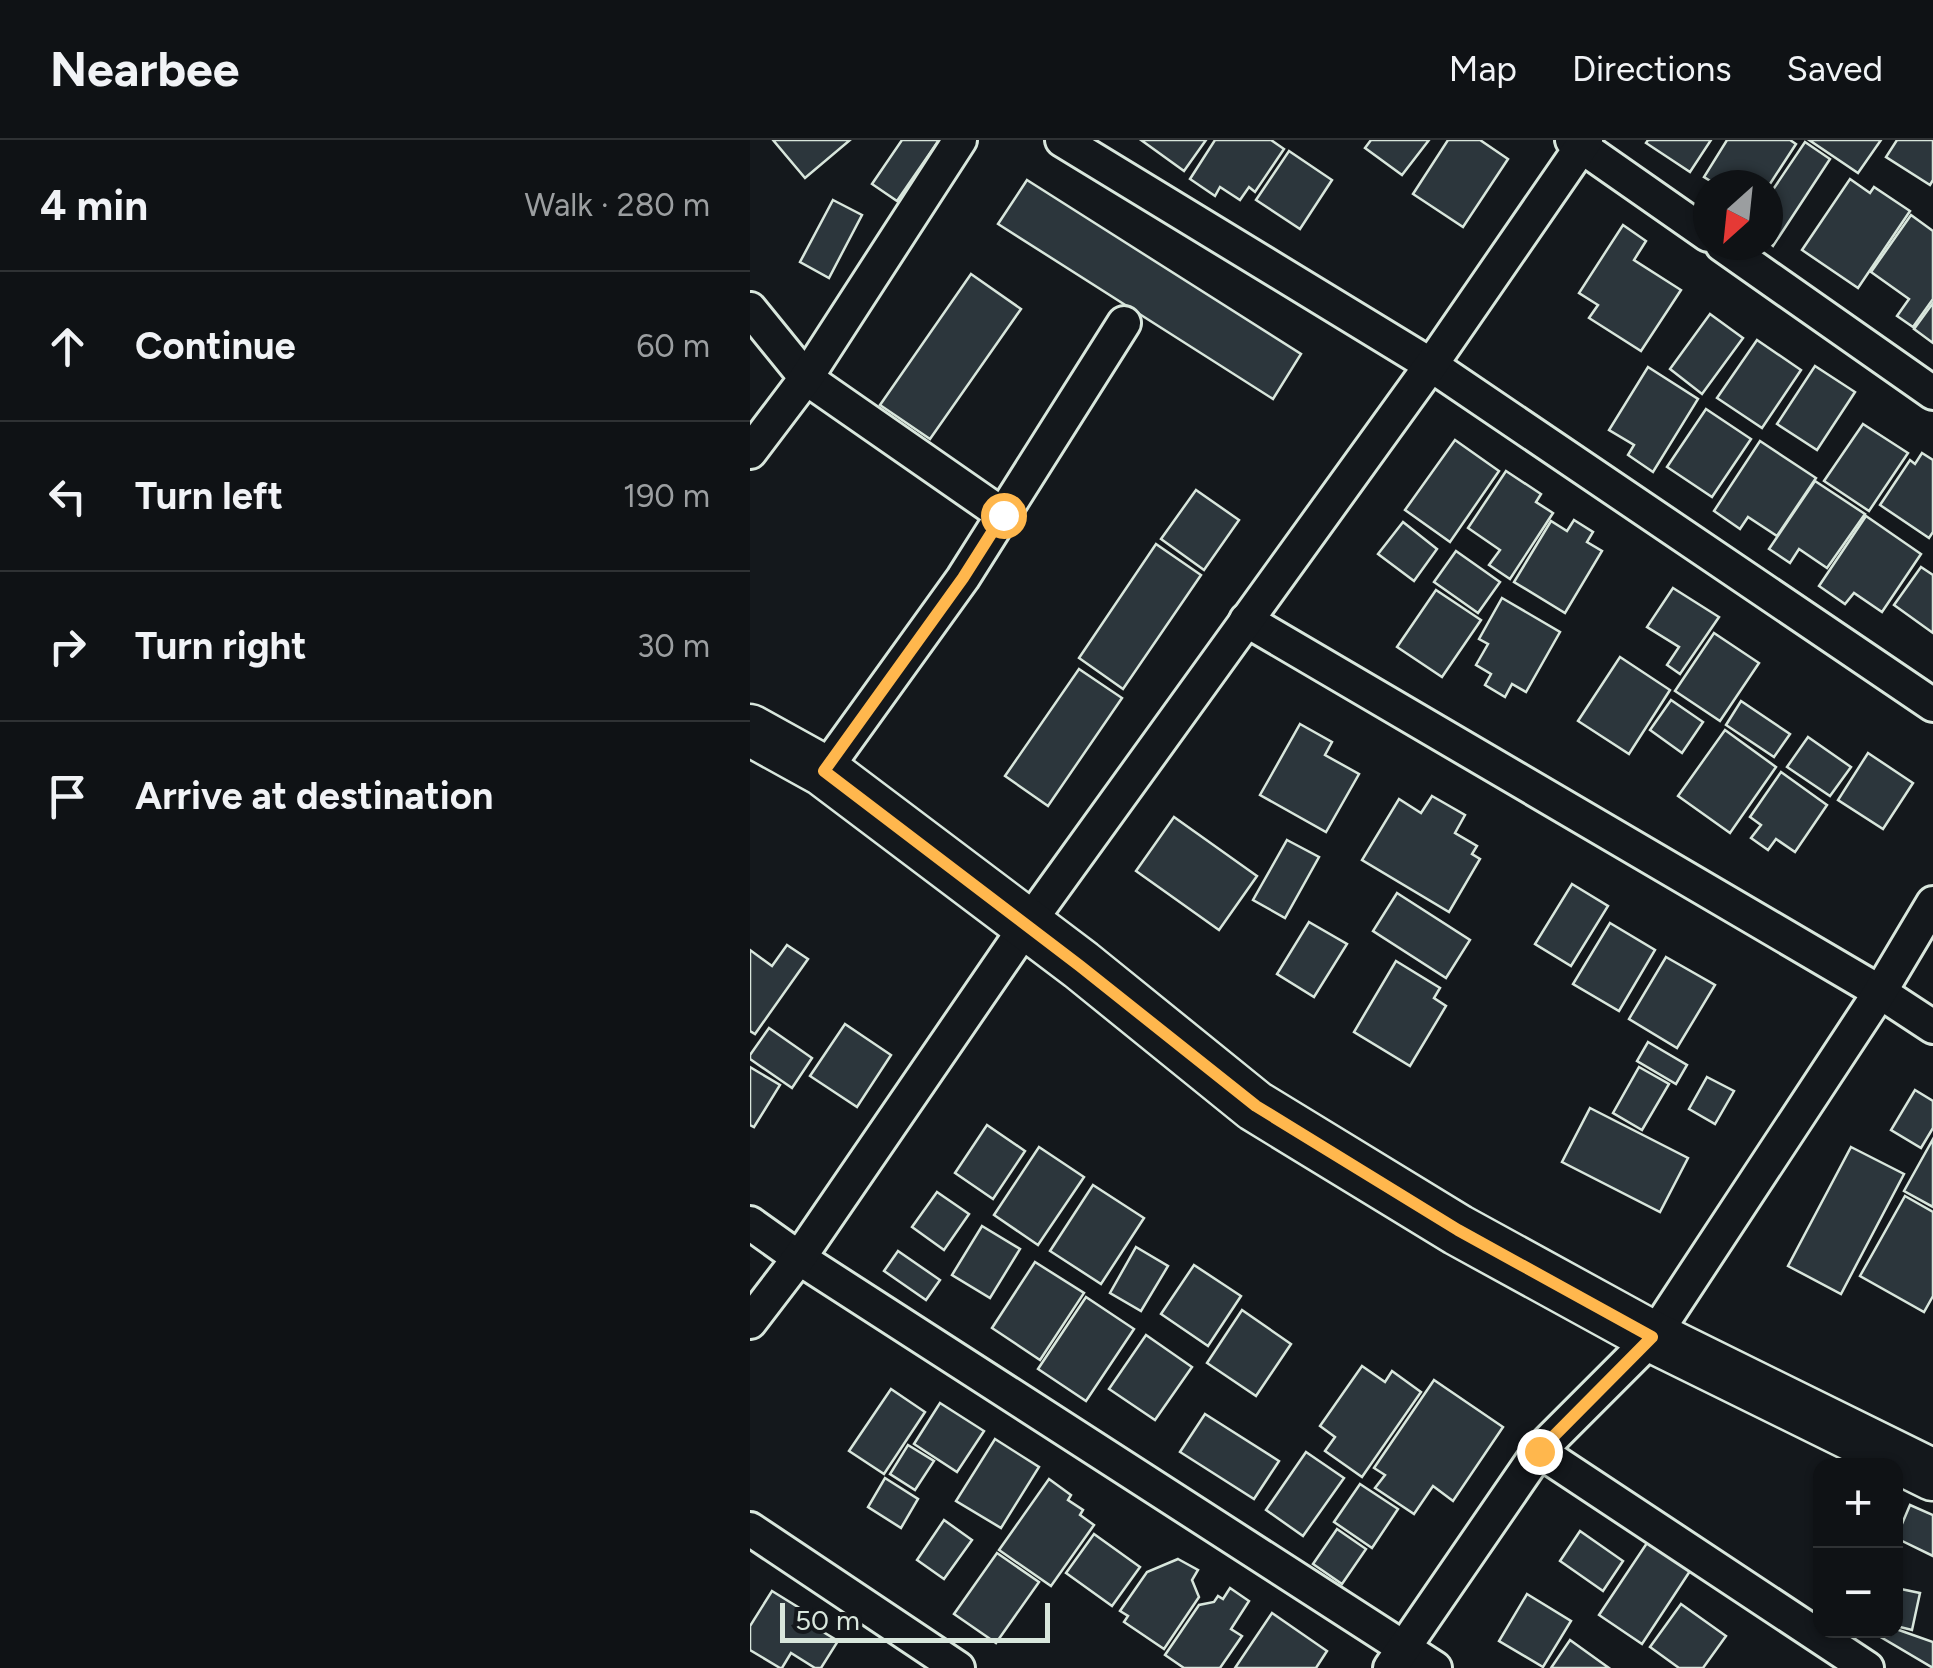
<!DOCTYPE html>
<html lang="en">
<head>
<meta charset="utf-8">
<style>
	:root { --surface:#0f1215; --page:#181b1e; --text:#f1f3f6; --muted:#9b9ea0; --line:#2f3234 }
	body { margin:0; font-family:Figtree,sans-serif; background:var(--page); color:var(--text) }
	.controls { position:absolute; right:30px; bottom:30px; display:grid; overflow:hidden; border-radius:20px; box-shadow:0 2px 8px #0004 }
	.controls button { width:90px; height:90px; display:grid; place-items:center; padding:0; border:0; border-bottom:2px solid var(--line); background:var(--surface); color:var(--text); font:50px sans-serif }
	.compass { position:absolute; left:943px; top:30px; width:90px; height:90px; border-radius:50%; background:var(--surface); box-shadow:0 2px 8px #0004; rotate:207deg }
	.scale { position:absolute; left:30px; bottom:25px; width:270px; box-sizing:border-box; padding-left:10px; border:5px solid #d8e6dc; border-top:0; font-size:28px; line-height:35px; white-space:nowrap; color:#d8e6dc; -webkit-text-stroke:8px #14181c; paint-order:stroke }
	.stop { position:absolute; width:30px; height:30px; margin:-22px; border:8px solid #ffb74d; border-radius:50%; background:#fff }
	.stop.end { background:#ffb74d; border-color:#fff; box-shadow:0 2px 10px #0008 }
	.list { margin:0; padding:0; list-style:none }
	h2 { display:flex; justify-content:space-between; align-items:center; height:130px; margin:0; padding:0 40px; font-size:42px }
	h2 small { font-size:32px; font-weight:400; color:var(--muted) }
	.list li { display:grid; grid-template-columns:65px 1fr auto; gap:30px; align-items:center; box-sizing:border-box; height:150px; padding:0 40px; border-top:2px solid var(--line) }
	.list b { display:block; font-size:38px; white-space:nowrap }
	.list em { font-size:32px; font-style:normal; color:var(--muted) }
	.icon { flex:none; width:55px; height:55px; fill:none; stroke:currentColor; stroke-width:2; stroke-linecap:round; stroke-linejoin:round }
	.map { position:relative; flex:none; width:1183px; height:1528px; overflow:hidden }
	header { display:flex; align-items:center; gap:60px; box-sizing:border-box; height:140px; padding:0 50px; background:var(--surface); border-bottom:2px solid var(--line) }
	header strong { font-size:48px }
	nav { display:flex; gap:55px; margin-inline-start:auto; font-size:35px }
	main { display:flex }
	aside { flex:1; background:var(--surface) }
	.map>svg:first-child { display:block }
</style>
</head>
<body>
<header>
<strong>Nearbee</strong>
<nav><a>Map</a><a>Directions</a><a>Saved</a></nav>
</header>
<main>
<aside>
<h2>4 min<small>Walk · 280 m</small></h2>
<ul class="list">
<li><svg class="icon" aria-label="ahead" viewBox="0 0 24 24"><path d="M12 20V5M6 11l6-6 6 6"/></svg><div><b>Continue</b></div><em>60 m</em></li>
<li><svg class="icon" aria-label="left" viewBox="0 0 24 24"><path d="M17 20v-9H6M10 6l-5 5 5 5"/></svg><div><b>Turn left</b></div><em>190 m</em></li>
<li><svg class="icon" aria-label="right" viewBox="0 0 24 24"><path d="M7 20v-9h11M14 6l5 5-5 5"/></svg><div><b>Turn right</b></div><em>30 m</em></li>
<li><svg class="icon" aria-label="arrive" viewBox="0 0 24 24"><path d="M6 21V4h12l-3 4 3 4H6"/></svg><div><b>Arrive at destination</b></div></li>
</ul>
</aside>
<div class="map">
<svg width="1183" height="1528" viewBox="0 0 1183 1528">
	<rect width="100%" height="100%" fill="#14181c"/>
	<g fill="#2c363c" stroke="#d8e6dc" stroke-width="2.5">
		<polygon points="23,0 100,0 55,38"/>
		<polygon points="152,0 189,0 147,61 122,44"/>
		<polygon points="391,0 456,0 434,31"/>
		<polygon points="465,0 521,0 534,9 505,52 499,47 490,60 470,47 465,56 440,39"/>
		<polygon points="621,0 679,0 652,35 615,8"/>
		<polygon points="698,0 730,0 758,19 713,87 663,54"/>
		<polygon points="898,0 961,0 940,32 896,3"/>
		<polygon points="977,0 1040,0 1046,4 1018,47 1018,45 967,45 954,37"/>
		<polygon points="1059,0 1131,0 1108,33"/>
		<polygon points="1147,0 1183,0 1183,40 1180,45 1136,17"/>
		<polygon points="1055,2 1080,19 1023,106 1018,102 1018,57"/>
		<polygon points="539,11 582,40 550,89 506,60"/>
		<polygon points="1100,39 1120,53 1124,47 1160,71 1108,148 1052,110"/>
		<polygon points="277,40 551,214 523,259 248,84"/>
		<polygon points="83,60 112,75 79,138 50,122"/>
		<polygon points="1161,75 1183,91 1183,159 1163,187 1147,176 1159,159 1121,132"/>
		<polygon points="873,85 896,101 884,120 931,150 891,211 839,178 848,165 829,153"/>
		<polygon points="221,134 271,169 180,299 130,265"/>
		<polygon points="1183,163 1183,203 1164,189"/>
		<polygon points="960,174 993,198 952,254 920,229"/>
		<polygon points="1007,200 1051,230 1012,288 967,258"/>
		<polygon points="1065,226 1105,252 1067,310 1027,284"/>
		<polygon points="898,227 948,259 903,332 878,315 884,305 859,290"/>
		<polygon points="956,269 1001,299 962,357 917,327"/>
		<polygon points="1113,284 1158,313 1119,371 1074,341"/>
		<polygon points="705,300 749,331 700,402 655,370"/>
		<polygon points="1010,301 1066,338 1027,396 998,377 990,389 964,371"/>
		<polygon points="1172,313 1183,320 1183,392 1179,398 1130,365 1160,320 1165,324"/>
		<polygon points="756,331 791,354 786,362 803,373 760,439 739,425 750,410 718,388"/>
		<polygon points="1065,341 1115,374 1077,428 1049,409 1040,423 1019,409"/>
		<polygon points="446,350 489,380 454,430 411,399"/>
		<polygon points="1116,376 1171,414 1132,472 1104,453 1095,464 1069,446"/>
		<polygon points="824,380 843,392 837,402 852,411 815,473 764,442 801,381 817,391"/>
		<polygon points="653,382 687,409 664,441 628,414"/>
		<polygon points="406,404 451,435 373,549 329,518"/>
		<polygon points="706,411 750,442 728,473 684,442"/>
		<polygon points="1171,427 1183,435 1183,493 1144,465"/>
		<polygon points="923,448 969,477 930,534 917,525 929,507 897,487"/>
		<polygon points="686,450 731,480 692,537 647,507"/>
		<polygon points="752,458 810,492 776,552 762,544 755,557 735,545 741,534 726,525 738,504 729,499"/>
		<polygon points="964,493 1009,523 970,581 925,551"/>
		<polygon points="870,517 920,550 879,614 828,581"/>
		<polygon points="329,529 372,558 298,666 255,636"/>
		<polygon points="921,560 953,582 932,613 900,590"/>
		<polygon points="991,561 1040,594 1024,617 976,585"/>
		<polygon points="550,584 582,602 575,615 609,634 576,692 510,655"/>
		<polygon points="975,590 1026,627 980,693 928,656"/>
		<polygon points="1058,597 1101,627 1080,656 1037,627"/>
		<polygon points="1118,613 1163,643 1133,689 1088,660"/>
		<polygon points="1031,632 1077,665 1045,712 1026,699 1018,710 1001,698 1011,685 1000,677"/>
		<polygon points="682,656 715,675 705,693 727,706 722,714 730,719 699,772 612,720 649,659 671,673"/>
		<polygon points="424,677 507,736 469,790 386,731"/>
		<polygon points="537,700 569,717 535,778 503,760"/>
		<polygon points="822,744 858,766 821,826 785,804"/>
		<polygon points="647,753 720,800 696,838 623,791"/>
		<polygon points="559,782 597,804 564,857 527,834"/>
		<polygon points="860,783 905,810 869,871 823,844"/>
		<polygon points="37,805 58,819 5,894 0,891 0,810 22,826"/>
		<polygon points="916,817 965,845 927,908 879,879"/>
		<polygon points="646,821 690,848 684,858 696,866 660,926 604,892"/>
		<polygon points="95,884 141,915 107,967 60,936"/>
		<polygon points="19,888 62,918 42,948 0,919 0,915"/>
		<polygon points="898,902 937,925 926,944 887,921"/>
		<polygon points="0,927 30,945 4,987 0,985"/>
		<polygon points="889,927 919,944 892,990 863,973"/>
		<polygon points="957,937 984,951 965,984 939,969"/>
		<polygon points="1165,950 1183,961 1183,988 1171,1008 1141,990"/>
		<polygon points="840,968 938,1018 910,1072 812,1022"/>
		<polygon points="237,985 275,1011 243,1059 205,1033"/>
		<polygon points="1183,999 1183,1067 1154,1051"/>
		<polygon points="289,1007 334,1037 288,1105 244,1075"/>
		<polygon points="1101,1007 1154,1034 1091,1154 1038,1126"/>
		<polygon points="343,1045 394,1078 351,1144 300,1111"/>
		<polygon points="187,1052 219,1074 194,1110 162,1087"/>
		<polygon points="1155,1056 1183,1072 1183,1156 1174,1172 1110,1136"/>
		<polygon points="232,1086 270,1109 240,1158 202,1135"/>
		<polygon points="386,1107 418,1126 391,1171 360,1153"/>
		<polygon points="148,1111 190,1140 176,1160 134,1131"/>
		<polygon points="285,1122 334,1153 290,1220 242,1188"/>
		<polygon points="444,1125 491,1156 458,1206 411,1174"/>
		<polygon points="336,1157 384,1189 336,1261 288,1229"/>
		<polygon points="492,1170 541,1204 506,1256 457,1223"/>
		<polygon points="396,1195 442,1227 405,1280 359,1249"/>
		<polygon points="612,1226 635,1242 642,1231 671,1252 612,1337 575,1311 585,1297 570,1286"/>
		<polygon points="684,1240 753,1287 703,1361 683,1346 664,1374 625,1348 635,1335 624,1328"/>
		<polygon points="141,1249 175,1272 134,1334 99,1311"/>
		<polygon points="190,1263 234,1291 207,1332 164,1304"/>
		<polygon points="455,1274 529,1321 504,1359 430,1312"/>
		<polygon points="245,1299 289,1327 251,1388 206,1361"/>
		<polygon points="158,1305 184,1321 165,1350 140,1334"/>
		<polygon points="556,1312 594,1338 553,1396 516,1370"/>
		<polygon points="135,1338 168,1359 151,1388 118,1367"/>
		<polygon points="299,1339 321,1355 318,1360 333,1370 330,1375 344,1385 301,1446 249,1410"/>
		<polygon points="610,1344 648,1369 622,1408 584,1382"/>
		<polygon points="1160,1365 1183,1375 1183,1416 1146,1398"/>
		<polygon points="194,1380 222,1400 194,1439 167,1420"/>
		<polygon points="587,1389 616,1409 592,1444 563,1424"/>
		<polygon points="830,1391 873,1421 853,1451 810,1421"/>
		<polygon points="344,1394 390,1427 362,1466 316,1433"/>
		<polygon points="897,1403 940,1431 892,1504 849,1475"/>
		<polygon points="247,1413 289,1442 246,1503 204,1474"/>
		<polygon points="428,1419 448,1430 442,1440 449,1457 414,1509 374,1482 378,1476 370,1471 397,1432"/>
		<polygon points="480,1448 499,1461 481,1489 492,1496 470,1528 434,1528 415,1515 449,1465 464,1462 468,1456 473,1459"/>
		<polygon points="1146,1448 1170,1453 1162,1490 1146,1486"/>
		<polygon points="22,1451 64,1477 60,1484 88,1501 71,1528 65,1528 41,1513 32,1528 30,1528 0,1510 0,1486"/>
		<polygon points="777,1454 821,1481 793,1527 749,1501"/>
		<polygon points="931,1464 976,1496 953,1528 929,1528 900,1507"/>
		<polygon points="522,1473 577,1511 566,1528 485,1528"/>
		<polygon points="1146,1489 1183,1502 1183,1528 1129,1496 1129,1490"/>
		<polygon points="820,1500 859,1528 801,1528"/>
	</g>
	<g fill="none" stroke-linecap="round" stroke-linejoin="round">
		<defs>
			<g id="minor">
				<polyline points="312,0 681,225 1183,565"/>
				<polyline points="822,0 958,95"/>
				<polyline points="972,105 1183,253"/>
				<polyline points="0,169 56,238 253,375"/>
				<polyline points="0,312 56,238 210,0"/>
				<polyline points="496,480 1130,852 1183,887"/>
				<polyline points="74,631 213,438 374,183"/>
				<polyline points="0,1083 49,1118 685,1528"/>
				<polyline points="0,1182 49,1118 277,785 681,225 836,0"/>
				<polyline points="789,1311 1117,1528"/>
				<polyline points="0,1389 208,1528"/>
				<polyline points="640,1528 789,1311 903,1197 1130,852 1183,763"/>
			</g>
			<polyline id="primary" points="0,590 74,631 331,825 505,966 708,1090 903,1197 1183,1335"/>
		</defs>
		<use href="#minor" stroke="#d8e6dc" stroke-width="38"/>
		<use href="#primary" stroke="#d8e6dc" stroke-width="55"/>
		<use href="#minor" stroke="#14181c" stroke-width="32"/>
		<use href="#primary" stroke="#14181c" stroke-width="50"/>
	</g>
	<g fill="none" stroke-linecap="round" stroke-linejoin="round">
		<polyline stroke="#ffb74d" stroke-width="12" points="253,375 213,438 74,631 330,826 506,966 708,1090 902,1197 789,1311"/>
	</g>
</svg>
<div class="controls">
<button>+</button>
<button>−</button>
</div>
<svg class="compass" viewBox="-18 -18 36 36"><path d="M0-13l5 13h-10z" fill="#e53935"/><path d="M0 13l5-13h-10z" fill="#9b9ea0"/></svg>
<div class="scale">50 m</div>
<div class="stop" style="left:253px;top:375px"></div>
<div class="stop end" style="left:789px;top:1311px"></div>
</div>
</main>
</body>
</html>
